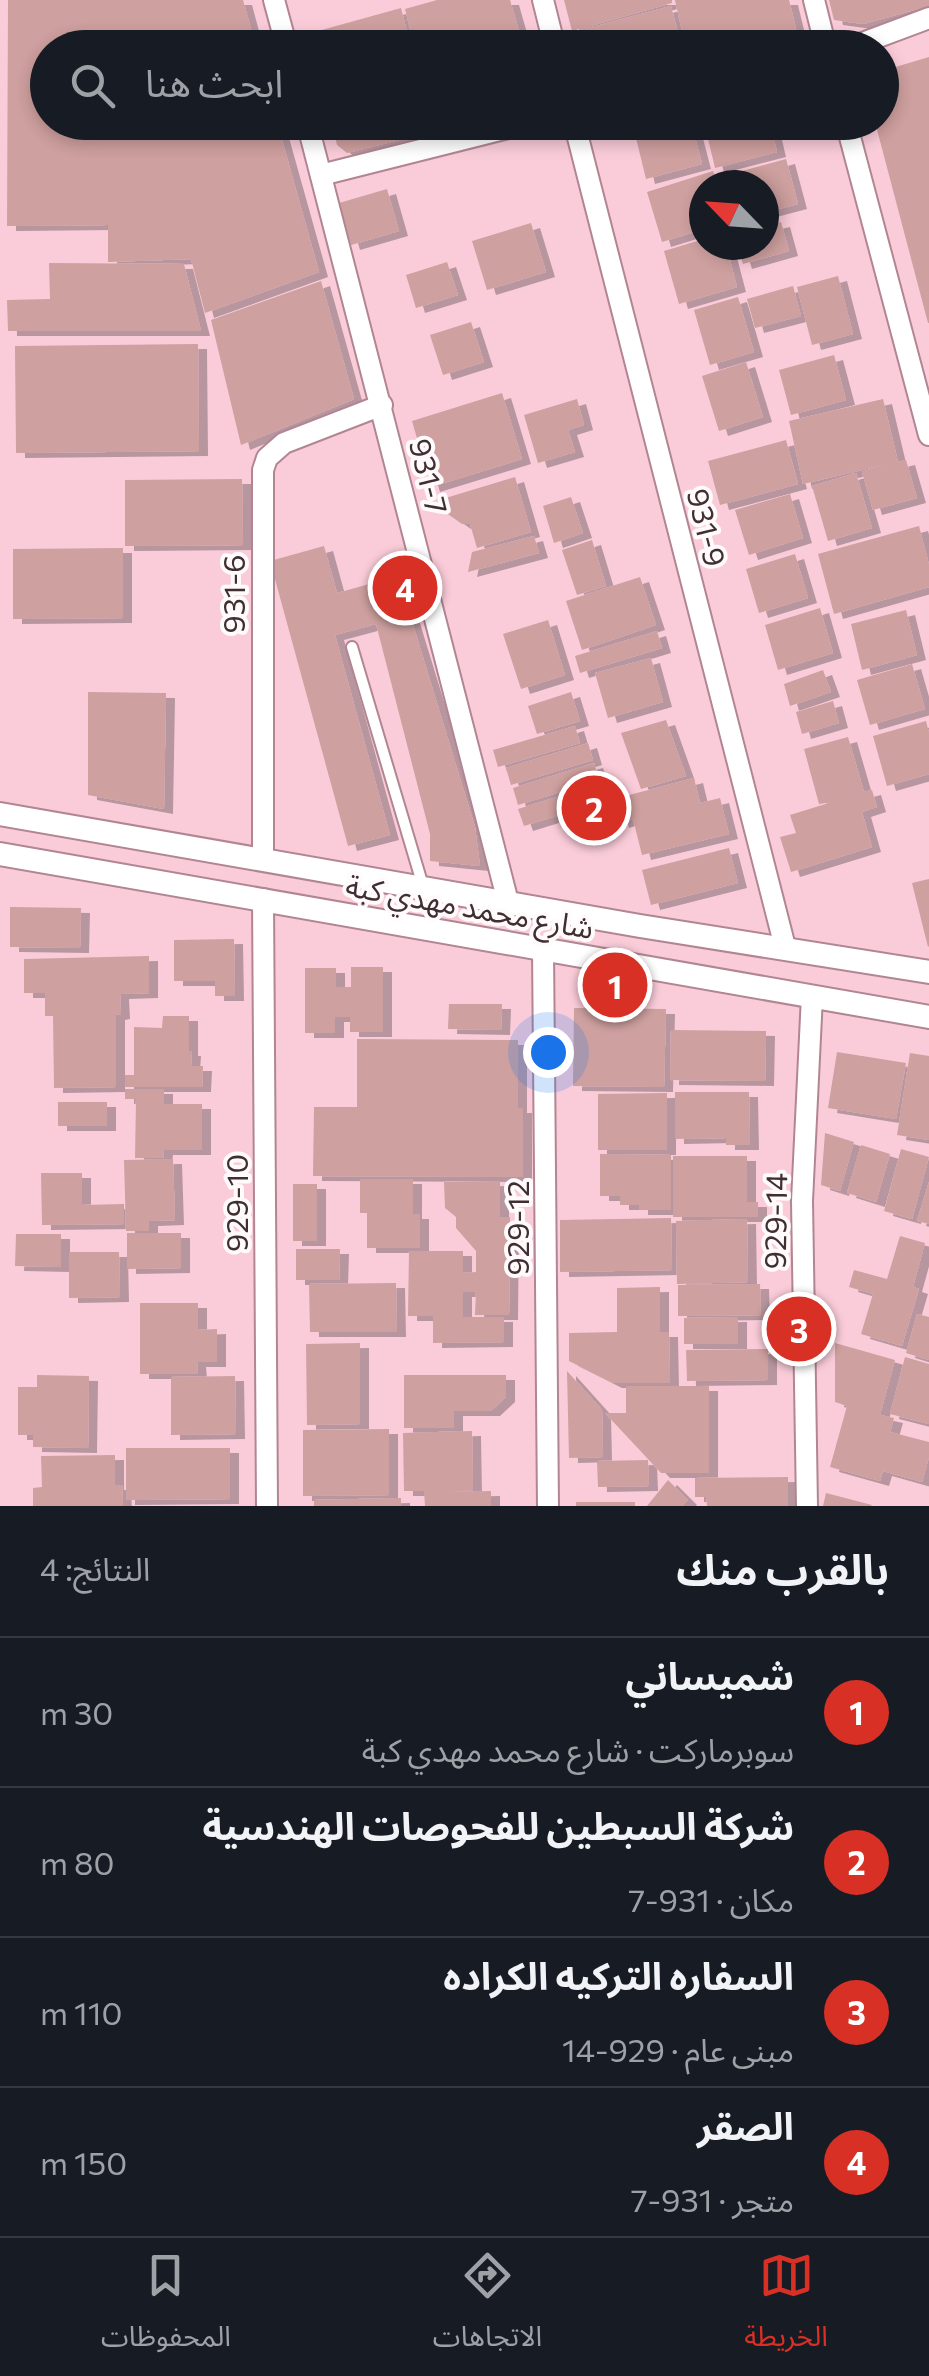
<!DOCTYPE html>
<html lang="ar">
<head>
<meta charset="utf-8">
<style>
	:root { --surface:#171b24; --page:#20242c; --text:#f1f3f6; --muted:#9ea1a6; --line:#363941; --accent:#d93025 }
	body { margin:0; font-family:Commissioner,"Noto Sans Arabic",sans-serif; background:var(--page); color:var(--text); direction:rtl }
	.compass { position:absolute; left:689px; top:170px; width:90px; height:90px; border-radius:50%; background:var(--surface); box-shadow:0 5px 15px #0003; rotate:295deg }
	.you { position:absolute; left:548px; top:1052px; width:35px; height:35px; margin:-25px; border:8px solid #fff; border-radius:50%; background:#1a73e8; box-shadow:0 0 0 15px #1a73e833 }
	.badge { display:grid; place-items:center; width:65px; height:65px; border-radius:50%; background:var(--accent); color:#fff; font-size:32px; font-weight:700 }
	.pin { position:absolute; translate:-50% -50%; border:5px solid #fff; box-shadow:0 2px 10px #0006 }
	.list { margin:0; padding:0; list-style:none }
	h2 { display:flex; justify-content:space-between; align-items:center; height:130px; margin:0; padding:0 40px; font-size:42px }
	h2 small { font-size:32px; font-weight:400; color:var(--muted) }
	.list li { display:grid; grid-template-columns:65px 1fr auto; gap:30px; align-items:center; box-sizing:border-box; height:150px; padding:0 40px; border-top:2px solid var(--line) }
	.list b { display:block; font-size:38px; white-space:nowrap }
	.list p { margin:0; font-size:32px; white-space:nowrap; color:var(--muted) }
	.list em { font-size:32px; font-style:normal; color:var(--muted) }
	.icon { flex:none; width:55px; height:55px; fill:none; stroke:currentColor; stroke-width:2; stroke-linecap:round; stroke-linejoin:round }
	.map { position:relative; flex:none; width:929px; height:1506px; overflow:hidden; direction:ltr }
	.search { position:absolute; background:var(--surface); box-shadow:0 5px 15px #0003; left:30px; right:30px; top:30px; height:110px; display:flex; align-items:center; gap:25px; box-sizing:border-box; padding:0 35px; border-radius:55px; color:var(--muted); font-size:38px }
	.sheet { height:730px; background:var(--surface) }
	nav { display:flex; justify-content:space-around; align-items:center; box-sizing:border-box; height:140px; border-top:2px solid var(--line); background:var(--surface); font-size:28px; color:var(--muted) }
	nav a { display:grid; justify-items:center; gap:5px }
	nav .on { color:var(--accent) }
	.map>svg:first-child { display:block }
</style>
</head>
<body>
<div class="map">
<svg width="929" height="1506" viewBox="0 0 929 1506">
	<defs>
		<filter id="shadow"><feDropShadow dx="9" dy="5" stdDeviation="0" flood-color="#0004"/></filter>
	</defs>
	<rect width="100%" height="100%" fill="#faccd9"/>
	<g fill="#cea09f" filter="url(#shadow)">
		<polygon points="8,0 243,0 256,48 48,48 48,122 277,122 319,272 205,313 191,259 108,262 108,225 7,226"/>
		<polygon points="437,0 510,0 522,42 503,48 415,48 405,9"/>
		<polygon points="564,0 672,0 672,3 572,31"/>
		<polygon points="675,0 789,0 796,29 723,48 686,48"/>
		<polygon points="829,0 929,0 929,6 863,24 834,20"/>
		<polygon points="671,6 682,48 574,48 570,33"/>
		<polygon points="401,8 411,48 303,48 300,36"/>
		<polygon points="929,57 929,323 928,323 875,122 882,122 882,71"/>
		<polygon points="332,122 450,122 451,127 347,153 337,145"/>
		<polygon points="677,122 691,122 702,164 646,179 635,134"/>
		<polygon points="704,122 770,122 777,152 715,168"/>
		<polygon points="786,159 798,204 764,213 764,185 734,185 731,174"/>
		<polygon points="713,171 718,185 704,185 704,229 662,242 647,192"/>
		<polygon points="387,189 399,231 351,245 339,203"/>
		<polygon points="781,222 789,251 743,264 737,245 764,245 764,226"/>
		<polygon points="531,223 546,272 487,290 472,241"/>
		<polygon points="704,239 704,245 726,245 737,287 679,304 664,251"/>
		<polygon points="447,262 458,295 416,308 406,275"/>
		<polygon points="49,263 184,264 201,331 8,331 7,300 50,299"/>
		<polygon points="838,276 853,334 812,345 797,287"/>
		<polygon points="321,281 354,399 241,445 211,320"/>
		<polygon points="793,286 801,316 755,328 747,299"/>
		<polygon points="738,297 754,352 710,365 694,310"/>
		<polygon points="471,322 484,362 443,375 430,335"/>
		<polygon points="198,344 199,451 16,453 15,346"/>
		<polygon points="834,355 846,400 791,415 779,370"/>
		<polygon points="746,362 763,417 719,431 702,376"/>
		<polygon points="502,393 522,459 431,487 412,421"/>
		<polygon points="577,399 584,425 568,430 575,452 538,463 524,415"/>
		<polygon points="883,399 898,462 906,460 917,498 873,510 862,472 883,465 803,484 789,421"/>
		<polygon points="786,440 798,484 720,505 708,461"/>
		<polygon points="856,473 872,528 828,541 812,486"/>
		<polygon points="515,477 531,532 477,548 470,524 462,524 442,510 439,500"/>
		<polygon points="242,479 243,545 125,546 125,480"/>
		<polygon points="790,494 803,538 749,555 735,510"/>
		<polygon points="571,497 583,533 554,543 543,506"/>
		<polygon points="919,526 929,565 929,587 834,614 818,554"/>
		<polygon points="534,536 539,553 468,572 472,552"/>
		<polygon points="592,540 606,586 577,595 562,550"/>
		<polygon points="324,546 337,593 398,576 475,827 480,866 430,861 430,834 376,624 335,635 390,835 348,846 270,561"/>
		<polygon points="123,548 123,618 13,619 13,549"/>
		<polygon points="795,554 808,598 759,613 746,569"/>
		<polygon points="640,577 656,625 582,650 566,601"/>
		<polygon points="820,608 833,653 778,670 765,625"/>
		<polygon points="906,610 917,655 862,670 851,624"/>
		<polygon points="548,620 565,675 521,689 503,634"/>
		<polygon points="657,631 662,648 580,673 575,656"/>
		<polygon points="651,658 663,702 608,718 595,673"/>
		<polygon points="912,664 925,709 870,725 857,680"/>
		<polygon points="823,670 831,692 790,706 784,684"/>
		<polygon points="88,692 166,693 164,809 88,795"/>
		<polygon points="571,692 580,721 537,734 528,706"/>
		<polygon points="833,701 839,723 802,734 796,712"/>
		<polygon points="666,720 686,776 641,789 621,733"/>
		<polygon points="926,721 929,733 929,774 887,786 873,736"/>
		<polygon points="575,726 580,743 498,767 493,750"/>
		<polygon points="848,737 864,792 872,790 877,807 862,812 872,847 791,872 780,837 796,833 790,815 832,802 819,804 804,749"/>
		<polygon points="588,743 593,760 511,785 506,768"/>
		<polygon points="594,763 599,780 518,805 513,788"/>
		<polygon points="694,778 700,803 720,798 729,834 642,855 633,819 620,823 614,799"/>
		<polygon points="600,784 605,801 524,826 518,809"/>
		<polygon points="729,848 738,883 651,905 642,870"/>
		<polygon points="929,879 929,946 928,947 912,883"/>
		<polygon points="10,907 81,908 80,948 10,947"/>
		<polygon points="234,939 235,996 215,996 215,981 174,981 174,940"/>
		<polygon points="149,956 149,993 120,994 121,1014 116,1015 116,1087 54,1088 53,1016 45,1016 45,993 24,993 24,959"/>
		<polygon points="351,967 383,967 383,1032 350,1032 350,1017 335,1017 335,1033 305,1033 305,968 336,968 336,987 351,987"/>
		<polygon points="449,1004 502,1004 501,1030 448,1029"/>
		<polygon points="574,1008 666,1009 664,1087 573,1086"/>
		<polygon points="163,1016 189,1016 189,1051 192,1051 191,1066 203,1066 202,1087 125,1087 125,1075 134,1075 134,1027 162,1028"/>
		<polygon points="671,1030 766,1031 765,1081 670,1080"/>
		<polygon points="357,1039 518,1040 518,1108 523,1108 523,1177 313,1176 314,1107 357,1107"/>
		<polygon points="837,1052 906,1063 896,1119 828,1108"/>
		<polygon points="910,1053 929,1056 929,1140 897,1135"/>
		<polygon points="125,1089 164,1089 164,1104 202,1104 202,1150 164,1150 163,1158 135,1158 136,1099 125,1099"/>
		<polygon points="675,1092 749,1092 750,1145 726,1145 726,1138 675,1139"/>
		<polygon points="667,1093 667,1150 598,1150 598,1094"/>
		<rect x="58" y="1102" width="49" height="24"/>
		<polygon points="825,1133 854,1142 840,1191 821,1185"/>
		<polygon points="861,1145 890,1154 876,1202 847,1193"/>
		<polygon points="901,1149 929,1157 912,1219 884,1211"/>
		<polygon points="600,1154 671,1155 671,1210 639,1210 639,1205 620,1205 620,1196 600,1196"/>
		<polygon points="673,1156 747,1156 747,1202 758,1202 758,1217 673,1217"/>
		<polygon points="173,1159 175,1220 149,1221 149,1231 126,1231 124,1160"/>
		<polygon points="41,1173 82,1173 82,1205 124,1204 124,1224 42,1225"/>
		<polygon points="360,1179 413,1179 413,1214 420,1214 420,1248 367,1248 367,1213 360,1213"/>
		<polygon points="500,1181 500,1217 510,1217 509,1315 475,1315 476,1292 463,1292 463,1317 504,1317 504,1342 433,1343 433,1316 408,1316 409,1251 463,1251 463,1273 476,1272 476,1251 456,1228 456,1217 445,1208 444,1182"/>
		<polygon points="929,1182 929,1224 917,1221"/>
		<rect x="293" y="1184" width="24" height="57"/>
		<polygon points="671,1218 672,1270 560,1272 560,1220"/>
		<polygon points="747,1219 748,1282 677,1284 676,1221"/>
		<polygon points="127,1233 181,1233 181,1268 127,1269"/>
		<polygon points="16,1234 61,1234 61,1267 15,1266"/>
		<polygon points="900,1236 925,1243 913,1287 919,1289 902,1346 861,1334 873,1294 849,1287 854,1270 887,1279"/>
		<polygon points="296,1249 340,1249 339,1280 296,1280"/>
		<polygon points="69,1252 119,1252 120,1297 69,1298"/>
		<polygon points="396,1283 397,1332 310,1332 309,1284"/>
		<polygon points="760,1284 761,1315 678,1316 678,1285"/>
		<polygon points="660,1287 660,1332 669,1332 670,1383 613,1383 569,1361 569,1333 617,1332 617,1288"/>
		<polygon points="140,1303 198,1303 198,1330 217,1329 217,1362 197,1362 198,1374 140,1374"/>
		<polygon points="917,1314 929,1317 929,1360 906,1353"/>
		<polygon points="738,1317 738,1344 684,1344 684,1318"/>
		<polygon points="360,1343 360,1424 307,1425 306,1344"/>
		<polygon points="835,1343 895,1360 880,1415 894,1418 890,1432 929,1442 929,1457 922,1482 883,1471 880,1481 830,1467 847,1406 835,1402"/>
		<polygon points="768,1349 768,1380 687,1381 686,1350"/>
		<polygon points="905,1357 929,1364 929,1424 890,1414"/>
		<polygon points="567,1371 602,1410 603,1457 569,1458"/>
		<polygon points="37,1375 89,1376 88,1448 33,1447 33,1435 18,1435 18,1387 37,1387"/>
		<polygon points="404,1375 506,1375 506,1397 491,1411 454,1411 454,1428 404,1428"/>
		<polygon points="235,1376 236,1434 171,1435 171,1377"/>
		<polygon points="626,1386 709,1386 709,1473 661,1473 605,1413 626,1413"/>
		<polygon points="389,1429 389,1495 303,1496 303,1430"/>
		<polygon points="472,1431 473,1490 447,1492 491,1491 491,1506 425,1506 424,1491 404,1491 403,1433"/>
		<polygon points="126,1448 230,1448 230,1499 126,1500"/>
		<polygon points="115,1455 115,1485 122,1485 123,1506 33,1506 33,1488 42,1487 41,1456"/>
		<polygon points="648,1460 649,1486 598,1487 597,1461"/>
		<polygon points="788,1477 788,1506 707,1506 706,1497 695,1497 695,1478"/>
		<polygon points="668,1480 688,1500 682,1506 647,1506"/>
		<polygon points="826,1493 872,1505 871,1506 823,1506"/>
		<polygon points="401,1498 401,1506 314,1506 314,1500"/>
		<rect x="576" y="1502" width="59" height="4"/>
	</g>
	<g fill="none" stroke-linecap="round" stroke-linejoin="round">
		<defs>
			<polyline id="service" points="352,647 423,886"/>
			<g id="minor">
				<polyline points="274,0 287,48"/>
				<polyline points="543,0 555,48"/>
				<polyline points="814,0 826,48"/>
				<polyline points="849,48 929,18"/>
				<polyline points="307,122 508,902"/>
				<polyline points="574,122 785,947"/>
				<polyline points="846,122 929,435"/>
				<polyline points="321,175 532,122"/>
				<polyline points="263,859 263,470 267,458 284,443 382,405"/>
				<polyline points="263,899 267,1506"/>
				<polyline points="543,949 548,1506"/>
				<polyline points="807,1506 802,1201 812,996"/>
			</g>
			<g id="tertiary">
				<polyline points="0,814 640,926 929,972"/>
				<polyline points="0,854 929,1017"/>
			</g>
		</defs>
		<use href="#service" stroke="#b18692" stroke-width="14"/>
		<use href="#minor" stroke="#b18692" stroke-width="24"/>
		<use href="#tertiary" stroke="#b18692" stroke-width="26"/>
		<use href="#service" stroke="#fff" stroke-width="10"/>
		<use href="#minor" stroke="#fff" stroke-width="20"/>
		<use href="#tertiary" stroke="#fff" stroke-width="22"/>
	</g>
	<g text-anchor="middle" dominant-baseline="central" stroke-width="8" stroke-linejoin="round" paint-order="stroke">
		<g font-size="30" fill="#3f2e32" stroke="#fffafb">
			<text transform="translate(430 476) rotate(76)">931-7</text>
			<text transform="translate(708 527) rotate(76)">931-9</text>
			<text transform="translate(232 594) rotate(-90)">931-6</text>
			<text transform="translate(470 905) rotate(10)">شارع محمد مهدي كبة</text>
			<text transform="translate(235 1203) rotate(-90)">929-10</text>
			<text transform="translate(774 1221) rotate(-89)">929-14</text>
			<text transform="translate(516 1228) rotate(-90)">929-12</text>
		</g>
	</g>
</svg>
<svg class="compass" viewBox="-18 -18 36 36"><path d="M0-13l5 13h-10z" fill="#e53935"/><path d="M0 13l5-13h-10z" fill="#9ea1a6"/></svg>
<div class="you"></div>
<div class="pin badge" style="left:615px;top:985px">1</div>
<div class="pin badge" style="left:594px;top:808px">2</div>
<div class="pin badge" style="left:799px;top:1329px">3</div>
<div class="pin badge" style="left:405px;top:588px">4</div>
<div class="search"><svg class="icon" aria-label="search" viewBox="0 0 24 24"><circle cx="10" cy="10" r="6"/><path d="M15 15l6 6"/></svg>ابحث هنا</div>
</div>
<section class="sheet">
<h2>بالقرب منك<small>النتائج: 4</small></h2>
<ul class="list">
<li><span class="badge">1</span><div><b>شميساني</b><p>سوبرماركت · شارع محمد مهدي كبة</p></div><em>30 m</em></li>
<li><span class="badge">2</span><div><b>شركة السبطين للفحوصات الهندسية</b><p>مكان · 931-7</p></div><em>80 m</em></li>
<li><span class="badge">3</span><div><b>السفاره التركيه الكراده</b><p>مبنى عام · 929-14</p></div><em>110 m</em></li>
<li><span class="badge">4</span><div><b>الصقر</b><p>متجر · 931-7</p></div><em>150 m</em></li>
</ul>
</section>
<nav>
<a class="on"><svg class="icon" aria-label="map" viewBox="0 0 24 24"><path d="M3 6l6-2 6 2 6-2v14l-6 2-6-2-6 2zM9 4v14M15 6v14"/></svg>الخريطة</a>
<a><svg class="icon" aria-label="directions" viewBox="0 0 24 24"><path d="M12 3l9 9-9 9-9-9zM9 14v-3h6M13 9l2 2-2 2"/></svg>الاتجاهات</a>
<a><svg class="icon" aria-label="saved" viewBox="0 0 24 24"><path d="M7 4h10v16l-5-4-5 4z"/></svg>المحفوظات</a>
</nav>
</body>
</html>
